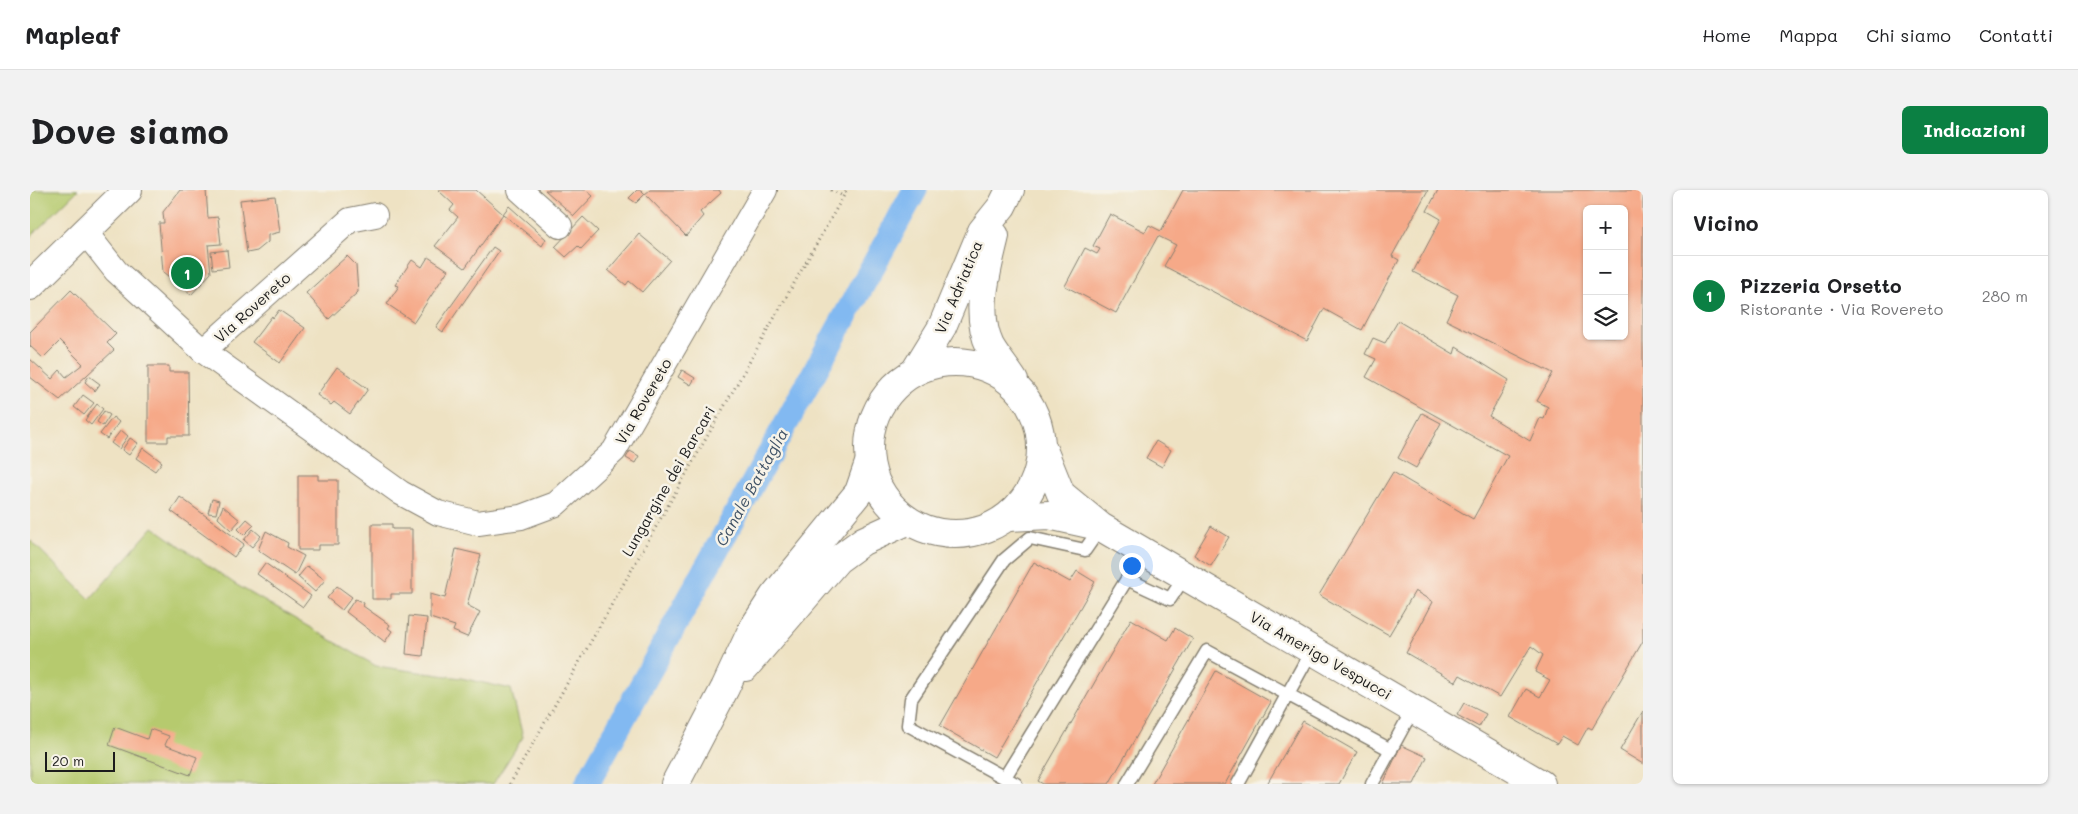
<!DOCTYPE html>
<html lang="it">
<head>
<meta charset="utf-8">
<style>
	:root { --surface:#fff; --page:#f2f2f2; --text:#202124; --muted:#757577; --line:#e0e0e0; --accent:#0b8043 }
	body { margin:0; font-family:Mali,sans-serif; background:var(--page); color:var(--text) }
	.controls { position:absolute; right:15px; top:15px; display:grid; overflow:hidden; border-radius:8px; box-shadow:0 1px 4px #0004 }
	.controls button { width:45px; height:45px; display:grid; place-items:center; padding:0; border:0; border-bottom:1px solid var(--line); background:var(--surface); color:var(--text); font:25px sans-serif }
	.scale { position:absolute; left:15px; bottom:12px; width:70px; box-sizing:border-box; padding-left:5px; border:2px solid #1c1c1c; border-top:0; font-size:14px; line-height:18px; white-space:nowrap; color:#1c1c1c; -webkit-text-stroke:4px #f7f3e8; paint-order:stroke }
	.you { position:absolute; left:1101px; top:375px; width:18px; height:18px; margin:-12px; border:4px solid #fff; border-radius:50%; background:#1a73e8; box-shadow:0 0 0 8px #1a73e833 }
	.badge { display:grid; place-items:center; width:32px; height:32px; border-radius:50%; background:var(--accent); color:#fff; font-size:16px; font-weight:700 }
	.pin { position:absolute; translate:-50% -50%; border:2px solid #fff; box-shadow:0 1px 5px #0006 }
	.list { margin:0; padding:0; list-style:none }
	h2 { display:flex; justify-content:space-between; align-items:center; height:65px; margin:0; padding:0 20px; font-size:21px }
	h2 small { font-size:16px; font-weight:400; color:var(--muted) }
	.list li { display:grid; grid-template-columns:32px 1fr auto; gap:15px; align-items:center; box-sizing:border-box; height:80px; padding:0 20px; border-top:1px solid var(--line) }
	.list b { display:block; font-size:19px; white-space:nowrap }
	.list p { margin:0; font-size:16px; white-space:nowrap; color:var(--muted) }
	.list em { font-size:16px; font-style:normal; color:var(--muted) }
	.icon { flex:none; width:28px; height:28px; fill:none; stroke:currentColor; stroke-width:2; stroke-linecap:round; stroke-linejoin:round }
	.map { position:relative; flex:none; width:1613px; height:594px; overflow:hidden; border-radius:8px }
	header { display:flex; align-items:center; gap:30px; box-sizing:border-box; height:70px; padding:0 25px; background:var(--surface); border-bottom:1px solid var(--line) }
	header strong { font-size:24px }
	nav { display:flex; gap:28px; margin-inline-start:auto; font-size:18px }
	.intro { display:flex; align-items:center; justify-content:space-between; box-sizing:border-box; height:120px; padding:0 30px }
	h1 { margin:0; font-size:35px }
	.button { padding:12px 22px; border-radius:8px; background:var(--accent); color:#fff; font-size:18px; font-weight:700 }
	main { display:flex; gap:30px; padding:0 30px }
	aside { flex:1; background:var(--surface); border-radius:8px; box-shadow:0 1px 4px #0004 }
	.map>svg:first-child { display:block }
</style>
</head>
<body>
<header>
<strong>Mapleaf</strong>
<nav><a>Home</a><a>Mappa</a><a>Chi siamo</a><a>Contatti</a></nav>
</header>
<div class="intro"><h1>Dove siamo</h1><a class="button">Indicazioni</a></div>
<main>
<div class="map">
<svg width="1613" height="594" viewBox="0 0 1613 594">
	<rect width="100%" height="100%" fill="#f7f3e8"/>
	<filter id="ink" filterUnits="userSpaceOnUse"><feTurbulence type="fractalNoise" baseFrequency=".02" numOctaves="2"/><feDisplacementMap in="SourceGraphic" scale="10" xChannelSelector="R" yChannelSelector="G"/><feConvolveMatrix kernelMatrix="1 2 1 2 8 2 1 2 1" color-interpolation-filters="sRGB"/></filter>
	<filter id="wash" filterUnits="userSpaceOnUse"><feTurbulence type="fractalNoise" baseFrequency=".0096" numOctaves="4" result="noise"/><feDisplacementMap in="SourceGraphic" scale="20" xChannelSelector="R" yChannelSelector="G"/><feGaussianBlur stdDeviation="1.12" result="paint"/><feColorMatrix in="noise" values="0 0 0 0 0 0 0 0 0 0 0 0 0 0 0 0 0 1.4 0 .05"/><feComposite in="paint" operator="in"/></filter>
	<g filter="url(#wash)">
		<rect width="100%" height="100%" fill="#eee2c3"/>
		<g fill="#b6ca6e" stroke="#697345">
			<polygon points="0,0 48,0 0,47"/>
			<polygon points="123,337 205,394 346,476 431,488 481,499 493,547 463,594 0,594 0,350 60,409"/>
		</g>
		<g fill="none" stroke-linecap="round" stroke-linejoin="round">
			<polyline stroke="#82b9f1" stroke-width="25" points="557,594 885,0"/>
		</g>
		<g id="blocks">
			<g fill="#f6a988" fill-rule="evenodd">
				<polygon points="150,0 176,0 178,28 188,27 191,54 178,55 181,83 161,105 133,82 129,33 134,33 133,22"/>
				<polygon points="408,0 446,0 473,24 435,78 405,56 428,27 420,20 424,15"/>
				<polygon points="515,0 556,0 563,6 544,26"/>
				<polygon points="607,0 611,0 615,4 606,13 599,8"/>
				<polygon points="620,0 689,0 691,3 670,22 673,26 656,46 615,4"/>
				<polygon points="1153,0 1398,0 1362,66 1369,70 1332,140 1294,119 1277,151 1134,76 1146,55 1128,46 1086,123 1035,96 1055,58 1067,64 1070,59 1063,56 1080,24 1115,42 1119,35 1131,41"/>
				<path d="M1408 0H1613V451L1562 539 1558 537 1548 555 1532 546 1527 554 1480 527 1496 499 1510 507 1520 490 1505 482 1513 465 1501 456 1470 507 1430 485 1426 492 1376 463 1403 412 1385 401 1359 445 1289 405 1363 282 1443 329 1478 266 1336 187 1346 169 1335 164 1343 148 1355 153 1368 131 1424 164 1426 157 1479 190 1459 226 1500 251 1510 228 1514 229 1518 217 1507 211 1523 183 1416 130 1428 105 1383 82 1411 29 1397 21ZM1557 19H1594V146H1557Z"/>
				<polygon points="245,6 250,42 238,45 238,52 227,61 217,63 210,10"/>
				<polygon points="479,16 516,49 512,56 473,24"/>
				<polygon points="553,27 568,41 551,59 548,56 536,67 525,57"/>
				<polygon points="609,44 640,70 612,102 599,91 596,95 578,80"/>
				<polygon points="463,57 469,61 413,142 406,137"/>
				<polygon points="197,60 199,77 183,79 181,62"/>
				<polygon points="317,66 326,75 328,102 299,129 276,103"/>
				<polygon points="398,67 418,80 384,132 357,114 369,96 365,95 382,70 392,77"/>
				<polygon points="41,100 86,144 77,153 84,160 30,210 0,187 0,169 22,189 30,180 36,187 53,174 30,151 13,168 0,156 0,142"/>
				<polygon points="249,120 275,138 250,173 222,152 242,126 243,128"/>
				<polygon points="118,176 139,176 139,182 158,182 159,246 138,246 138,252 118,252"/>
				<polygon points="307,177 338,199 320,224 304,212 301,215 287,205"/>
				<polygon points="652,180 665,188 661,195 648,187"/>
				<polygon points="59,186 70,194 65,201 55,192"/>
				<polygon points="53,205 64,213 54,225 44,217"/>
				<polygon points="67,214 73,219 61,235 55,230"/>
				<polygon points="74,221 80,225 73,236 67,232"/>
				<polygon points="1392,223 1411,233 1386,278 1368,268"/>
				<polygon points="83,227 89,232 77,249 70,244"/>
				<polygon points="91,240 98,246 89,259 81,253"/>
				<polygon points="100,248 108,253 99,265 92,260"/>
				<polygon points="1126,251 1141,260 1132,277 1116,268"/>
				<polygon points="113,258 132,272 125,281 106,268"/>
				<polygon points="600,261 609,266 605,273 596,268"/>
				<polygon points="268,285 288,285 288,290 308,290 308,355 288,355 288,360 268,360"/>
				<polygon points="150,307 214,354 204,367 141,321"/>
				<polygon points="182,309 189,311 186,324 178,323"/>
				<polygon points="193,316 210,330 201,340 188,328"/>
				<polygon points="217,329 224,335 214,345 208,339"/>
				<polygon points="342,334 362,334 362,339 382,339 382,404 361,404 361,409 342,409"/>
				<polygon points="1181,336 1199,347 1181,376 1164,365"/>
				<polygon points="223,339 231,346 222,357 214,350"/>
				<polygon points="236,341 258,353 257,357 274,366 265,385 228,360"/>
				<polygon points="426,359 451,365 437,415 450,422 437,447 423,441 425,436 400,428 400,404 415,408"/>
				<polygon points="1004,372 1040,392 1047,381 1065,392 964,567 910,536"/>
				<polygon points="235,373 281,406 273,417 227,384"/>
				<polygon points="277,376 295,390 285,402 268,387"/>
				<polygon points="307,396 322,407 312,420 297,408"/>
				<polygon points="325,409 334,413 333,416 360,435 358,438 362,441 355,452 316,422"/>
				<polygon points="379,426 397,428 393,466 376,464"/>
				<polygon points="1101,429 1138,450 1145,438 1163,449 1079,594 1013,594 1008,591"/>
				<polygon points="1186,481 1241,512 1195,594 1122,594"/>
				<polygon points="1434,513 1456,524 1449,537 1427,525"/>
				<polygon points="1613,521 1613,574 1590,560"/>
				<polygon points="1273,531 1327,562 1309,594 1237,594"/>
				<polygon points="85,537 117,549 120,539 139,546 135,555 167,567 160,585 79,555"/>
				<polygon points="1371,555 1397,567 1384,594 1353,594"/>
			</g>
		</g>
	</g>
	<g filter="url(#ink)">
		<use href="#blocks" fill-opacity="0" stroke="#857f70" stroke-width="1"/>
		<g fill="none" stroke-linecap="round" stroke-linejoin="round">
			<defs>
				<g id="lane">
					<polyline points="975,587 1097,389 1140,409 1155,386"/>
					<polyline points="986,594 878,535 881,509 974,370 1000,348 1055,360 1071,337"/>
					<polyline points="1097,594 1177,461 1361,560"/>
					<polyline points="1208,594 1282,460"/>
					<polyline points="1342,594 1383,519"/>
				</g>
				<g id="street">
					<polyline points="490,0 530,36"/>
					<polyline points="56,43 86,81 173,161 371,303 408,323 448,333 491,327 526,314 584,261 735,0"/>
					<polyline points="173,161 320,30 345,25"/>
				</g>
				<polyline id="secondary" points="0,96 98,0"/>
				<g id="primary">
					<path d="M965 46C957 80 944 123 960 156 967 168 977 180 984 191"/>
					<circle cx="925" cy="258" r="86"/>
					<polyline points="885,181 912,137 952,41 972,16 980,0"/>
					<polyline points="1012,257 1031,304 1071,337 1511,594"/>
					<polyline points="979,327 1019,325 1064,335"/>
					<polyline points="715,477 807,370 833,351 877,331"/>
					<polyline points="645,594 695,498 722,440 744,406 829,302 839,273"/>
				</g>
			</defs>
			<use href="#lane" stroke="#857f70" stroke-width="15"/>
			<use href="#street" stroke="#857f70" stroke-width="26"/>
			<use href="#secondary" stroke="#857f70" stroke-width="30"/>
			<use href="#primary" stroke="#857f70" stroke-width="30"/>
			<g stroke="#857f70" stroke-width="3" stroke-dasharray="1 4" stroke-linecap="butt">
				<polyline points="801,0 813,6"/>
				<polyline points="480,594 817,0"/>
			</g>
			<use href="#lane" stroke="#fff" stroke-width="12"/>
			<use href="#street" stroke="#fff" stroke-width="24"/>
			<use href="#secondary" stroke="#fff" stroke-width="28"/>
			<use href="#primary" stroke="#fff" stroke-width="28"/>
		</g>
	</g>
	<g text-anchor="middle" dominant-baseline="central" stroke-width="5" stroke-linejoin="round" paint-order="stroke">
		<g font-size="15" fill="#1c1c1c" stroke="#f7f3e8">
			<text transform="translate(928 97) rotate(-67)">Via Adriatica</text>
			<text transform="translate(222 117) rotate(-42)">Via Rovereto</text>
			<text transform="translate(613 211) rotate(-60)">Via Rovereto</text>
			<text transform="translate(638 291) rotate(-60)">Lungargine dei Barcari</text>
			<text transform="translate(1291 465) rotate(30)">Via Amerigo Vespucci</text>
		</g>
		<g font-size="16" font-style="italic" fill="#405367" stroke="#f7f3e8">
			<text transform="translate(721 297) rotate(-61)">Canale Battaglia</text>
		</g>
	</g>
</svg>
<div class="controls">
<button>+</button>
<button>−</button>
<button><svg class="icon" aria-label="layers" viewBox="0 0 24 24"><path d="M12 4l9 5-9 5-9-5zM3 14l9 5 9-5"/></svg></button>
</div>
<div class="scale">20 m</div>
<div class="you"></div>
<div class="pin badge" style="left:157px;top:83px">1</div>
</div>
<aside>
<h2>Vicino<small></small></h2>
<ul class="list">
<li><span class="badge">1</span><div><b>Pizzeria Orsetto</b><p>Ristorante · Via Rovereto</p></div><em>280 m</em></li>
</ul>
</aside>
</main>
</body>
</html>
